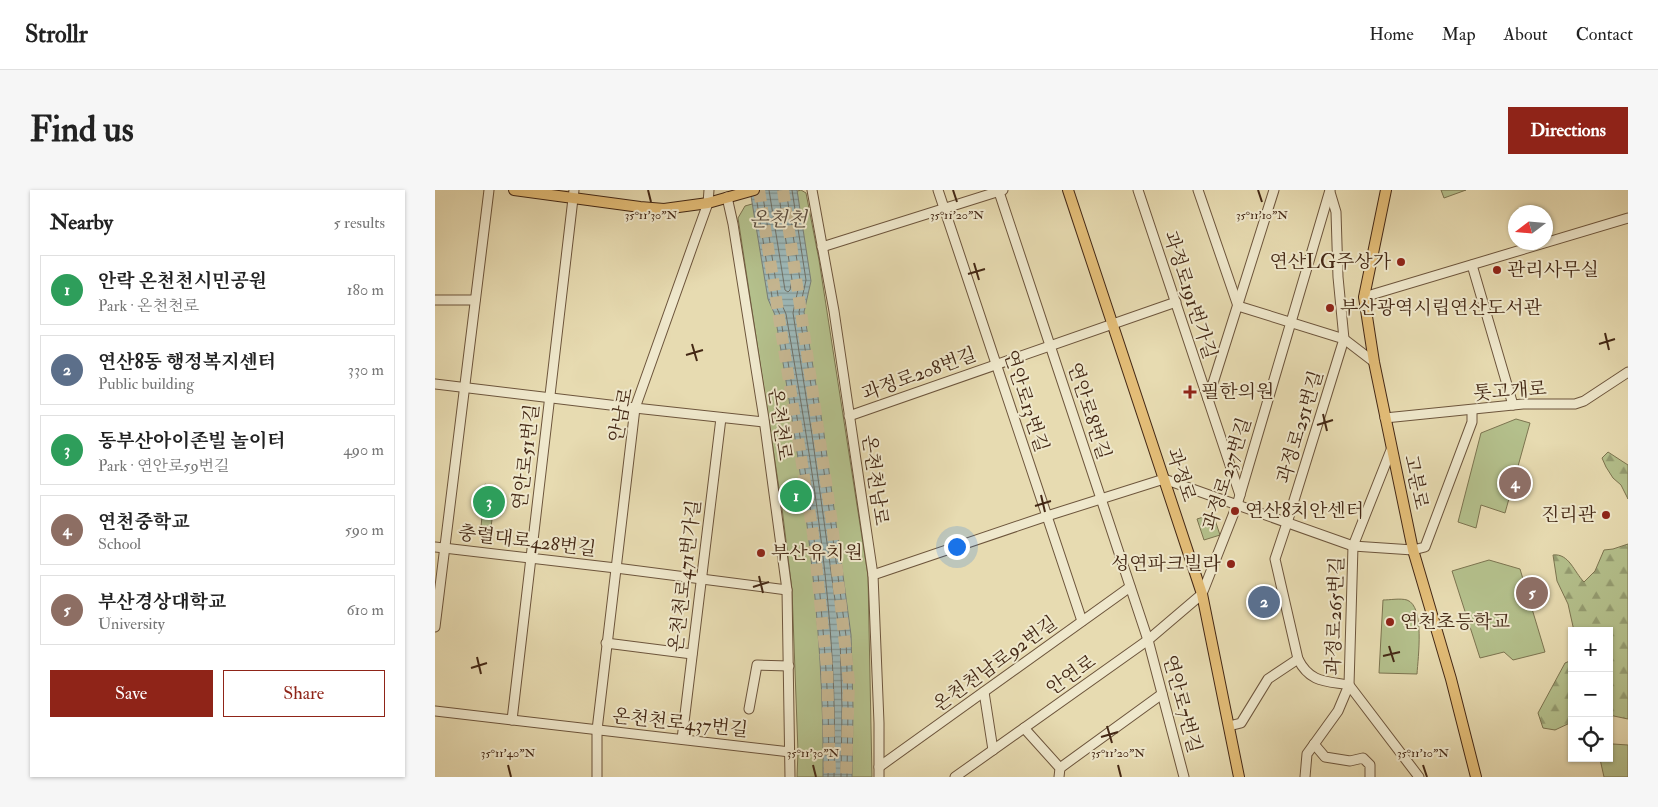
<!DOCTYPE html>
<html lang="en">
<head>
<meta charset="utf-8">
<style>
	:root { --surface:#fff; --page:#f6f6f6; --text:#222; --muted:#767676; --line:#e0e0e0; --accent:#8f2418 }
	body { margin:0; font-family:"IM FELL Double Pica","Noto Serif KR",serif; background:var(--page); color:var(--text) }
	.controls { position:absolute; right:15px; bottom:15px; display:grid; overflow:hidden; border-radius:0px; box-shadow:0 1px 4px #0004 }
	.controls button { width:45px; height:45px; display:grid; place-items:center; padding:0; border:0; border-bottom:1px solid var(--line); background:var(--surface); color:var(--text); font:25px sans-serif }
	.compass { position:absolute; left:1073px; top:15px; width:45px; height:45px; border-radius:50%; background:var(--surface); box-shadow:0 1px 4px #0004; rotate:254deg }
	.you { position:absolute; left:521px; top:356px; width:18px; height:18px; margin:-12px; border:4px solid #fff; border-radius:50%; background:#1a73e8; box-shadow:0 0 0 8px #1a73e833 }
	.badge { display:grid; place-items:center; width:32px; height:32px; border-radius:50%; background:var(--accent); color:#fff; font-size:16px; font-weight:700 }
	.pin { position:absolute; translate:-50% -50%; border:2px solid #fff; box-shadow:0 1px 5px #0006 }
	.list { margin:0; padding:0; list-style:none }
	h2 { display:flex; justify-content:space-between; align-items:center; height:65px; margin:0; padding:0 20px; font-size:21px }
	h2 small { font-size:16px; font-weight:400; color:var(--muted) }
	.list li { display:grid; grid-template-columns:32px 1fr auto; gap:15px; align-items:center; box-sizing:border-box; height:70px; margin:0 10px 10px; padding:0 10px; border:1px solid var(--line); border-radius:0px }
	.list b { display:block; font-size:19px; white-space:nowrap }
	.list p { margin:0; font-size:16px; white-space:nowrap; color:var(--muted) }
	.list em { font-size:16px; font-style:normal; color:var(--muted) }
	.actions { display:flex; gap:10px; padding:15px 20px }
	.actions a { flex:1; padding:11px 0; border:1px solid var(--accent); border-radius:0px; text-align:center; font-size:18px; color:var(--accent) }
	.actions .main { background:var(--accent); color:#fff }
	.icon { flex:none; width:28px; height:28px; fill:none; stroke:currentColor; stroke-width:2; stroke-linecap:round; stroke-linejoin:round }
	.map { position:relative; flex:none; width:1193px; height:587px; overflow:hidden; border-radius:0px }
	header { display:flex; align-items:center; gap:30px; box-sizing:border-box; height:70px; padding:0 25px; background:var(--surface); border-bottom:1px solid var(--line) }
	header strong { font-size:24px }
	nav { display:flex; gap:28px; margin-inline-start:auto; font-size:18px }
	.intro { display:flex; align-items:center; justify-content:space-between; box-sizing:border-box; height:120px; padding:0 30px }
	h1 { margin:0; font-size:35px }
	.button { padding:12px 22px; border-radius:0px; background:var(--accent); color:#fff; font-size:18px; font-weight:700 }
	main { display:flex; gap:30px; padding:0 30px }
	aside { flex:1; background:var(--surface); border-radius:0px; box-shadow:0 1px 4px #0004 }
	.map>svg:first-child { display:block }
</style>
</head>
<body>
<header>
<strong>Strollr</strong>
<nav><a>Home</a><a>Map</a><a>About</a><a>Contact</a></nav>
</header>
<div class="intro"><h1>Find us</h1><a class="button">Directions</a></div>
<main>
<aside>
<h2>Nearby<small>5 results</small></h2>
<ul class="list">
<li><span class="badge" style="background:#2e9e5b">1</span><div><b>안락 온천천시민공원</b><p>Park · 온천천로</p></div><em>180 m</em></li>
<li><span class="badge" style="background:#5c6f8a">2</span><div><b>연산8동 행정복지센터</b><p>Public building</p></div><em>330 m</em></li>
<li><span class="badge" style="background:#2e9e5b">3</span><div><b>동부산아이존빌 놀이터</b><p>Park · 연안로59번길</p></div><em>490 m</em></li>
<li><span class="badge" style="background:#8d6e63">4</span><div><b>연천중학교</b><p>School</p></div><em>590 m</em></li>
<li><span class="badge" style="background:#8d6e63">5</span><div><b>부산경상대학교</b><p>University</p></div><em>610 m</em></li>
</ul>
<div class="actions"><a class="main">Save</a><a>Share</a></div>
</aside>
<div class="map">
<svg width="1193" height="587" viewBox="0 0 1193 587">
	<defs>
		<pattern id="forest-firs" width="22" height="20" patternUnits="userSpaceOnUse" patternTransform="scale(1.25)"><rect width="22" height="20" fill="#b4c08c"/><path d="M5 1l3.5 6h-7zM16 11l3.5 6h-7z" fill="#949c71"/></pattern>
		<pattern id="water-rules" width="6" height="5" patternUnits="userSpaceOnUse" patternTransform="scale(1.25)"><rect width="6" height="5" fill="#9db8b8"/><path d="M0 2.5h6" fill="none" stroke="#829694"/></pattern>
	</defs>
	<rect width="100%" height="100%" fill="#e7dbb1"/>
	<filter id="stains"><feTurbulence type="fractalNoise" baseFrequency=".004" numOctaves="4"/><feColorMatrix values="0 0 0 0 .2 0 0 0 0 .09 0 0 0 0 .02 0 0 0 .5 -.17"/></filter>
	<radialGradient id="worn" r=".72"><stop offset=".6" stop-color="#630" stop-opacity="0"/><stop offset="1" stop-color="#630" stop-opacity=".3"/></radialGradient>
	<g fill="url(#forest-firs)" stroke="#7c7450">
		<polygon points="1173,262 1193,275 1193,309 1186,295 1178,288 1171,277 1167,268"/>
		<path d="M1193 354V529L1174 525V441H1139L1133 414 1122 391 1118 365C1134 363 1139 382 1149 392L1160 381 1169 360 1178 359Z"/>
		<polygon points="1137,470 1137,532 1120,540 1108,538 1103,523 1130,473"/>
	</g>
	<g fill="#b4c08c" stroke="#7c7450">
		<polygon points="366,0 371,3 384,70 433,386 437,587 362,587 363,562 357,400 347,318 303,28 310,16"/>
		<polygon points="1006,0 1031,0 1009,8"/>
		<polygon points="1081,229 1095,233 1070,323 1046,315 1041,338 1023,332 1046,243"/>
		<polygon points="50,294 61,300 56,337 54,340 50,340 46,337"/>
		<polygon points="778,324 785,345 769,350 762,329"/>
		<polygon points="1054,370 1085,379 1110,462 1078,470 1069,462 1045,468 1017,381"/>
		<path d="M948 410C955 410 965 408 972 410 990 416 983 468 982 484L944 483Z"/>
		<polygon points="1178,554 1193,555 1193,587 1169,587 1165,569 1174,568 1174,558"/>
	</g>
	<path fill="url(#water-rules)" stroke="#797e77" d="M315 0H362L376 91 369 122 389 244 416 445 418 518 417 587H388C390 432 366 278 340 125L333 109Z"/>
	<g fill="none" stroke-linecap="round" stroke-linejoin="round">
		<g stroke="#707066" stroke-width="1">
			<path d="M327 0 343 106 351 124C377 276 404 431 399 587"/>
			<polyline points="334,0 350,100 353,102 355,100 357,90 343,0"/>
			<polyline points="351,0 365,90 358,123 377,245 405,446 407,518 406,587"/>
			<polyline points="357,0 371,90 364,122 384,244 411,446 413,518 412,587"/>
			<path d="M321 6 337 107 345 125C363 229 380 334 388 440 392 489 395 538 393 587"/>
		</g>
		<g stroke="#c6b792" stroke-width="12" stroke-dasharray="12 6" stroke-linecap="butt">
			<polyline points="324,0 378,344 392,478 395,587"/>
			<polyline points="348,0 397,333 414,492 411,587"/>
		</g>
		<defs>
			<g id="minor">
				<polyline points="377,0 399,121 438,385 444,533 444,587"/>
				<polyline points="503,0 647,431"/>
				<polyline points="703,0 805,305"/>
				<polyline points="763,0 803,116 909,149 939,172"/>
				<polyline points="564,2 713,450 749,587"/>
				<polyline points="292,7 298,34 329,229 352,400 355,587"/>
				<polyline points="387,57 568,0"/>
				<polyline points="1037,75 1078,215"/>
				<polyline points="929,107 1193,28"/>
				<polyline points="0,110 40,110"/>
				<polyline points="0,194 200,218 329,232"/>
				<polyline points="773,209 839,0"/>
				<polyline points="414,226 741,112"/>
				<polyline points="950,228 1088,214 1140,214 1149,211 1193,182"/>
				<polyline points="0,357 181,378 352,400"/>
				<polyline points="438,385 612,326 729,289 918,356 978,360 990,357 1037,232 1037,220"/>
				<polyline points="0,437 54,0"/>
				<polyline points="171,453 257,464"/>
				<path d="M863 469C875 493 891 491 914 495L984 587"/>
				<polyline points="549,502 558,560"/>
				<polyline points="314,519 322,475 354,476"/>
				<polyline points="0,521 355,562"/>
				<polyline points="77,530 139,0"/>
				<polyline points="794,536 806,533 833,489 863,469 840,369 852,333 909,149 903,87 901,22 895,2"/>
				<polyline points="589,538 625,578 624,587"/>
				<polyline points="247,549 286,228"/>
				<polyline points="879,554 890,567 915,571 928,568 935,575 935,587"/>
				<polyline points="444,577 695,397"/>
				<polyline points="625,578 727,504"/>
				<polyline points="162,587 162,540 200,218 259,52 273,13 274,0"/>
				<polyline points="520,587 713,450 767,404 802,315 895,0"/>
				<polyline points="870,587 872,564 903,521 914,495 918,356 956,260"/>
			</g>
			<g id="major">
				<polyline points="79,0 205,17 229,19 273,13 319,0"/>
				<polyline points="633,0 767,404 804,587"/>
				<polyline points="951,0 929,107 939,172 978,360 1016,489 1041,587"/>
			</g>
		</defs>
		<use href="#minor" stroke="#6d553c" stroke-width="11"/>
		<use href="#major" stroke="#442815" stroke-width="12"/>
		<use href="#minor" stroke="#efe8cc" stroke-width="9"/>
		<use href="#major" stroke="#e4be78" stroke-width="10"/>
	</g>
	<path fill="none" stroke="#442815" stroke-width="2" d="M213 0 216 12M518 0 522 12M823 0 827 12M539 73 544 90M533 84 550 79M1170 143 1174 160M257 154 262 171M1164 154 1180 149M251 165 268 160M888 224 892 241M882 235 898 230M606 305 610 322M600 316 616 311M324 386 328 403M318 397 334 392M954 456 959 472M948 466 965 462M42 467 46 484M36 478 52 473M672 536 677 553M666 547 683 542M73 575 76 587M378 575 381 587M683 575 686 587M988 575 992 587"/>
	<g fill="#8f2418" stroke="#efe8cc" stroke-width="2">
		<circle cx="966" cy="72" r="5"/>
		<circle cx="1062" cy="80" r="5"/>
		<circle cx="895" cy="118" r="5"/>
		<path d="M752.5 194.5h5v5h5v5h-5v5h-5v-5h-5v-5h5z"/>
		<circle cx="800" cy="321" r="5"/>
		<circle cx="1171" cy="325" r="5"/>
		<circle cx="326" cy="363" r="5"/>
		<circle cx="796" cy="374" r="5"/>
		<circle cx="955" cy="432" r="5"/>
	</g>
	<g text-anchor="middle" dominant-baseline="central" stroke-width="4" stroke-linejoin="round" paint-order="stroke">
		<g font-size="19" fill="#442815" stroke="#efe8cc" text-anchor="start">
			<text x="956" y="72" text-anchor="end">연산LG주상가</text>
			<text x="1072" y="80">관리사무실</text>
			<text x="905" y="118">부산광역시립연산도서관</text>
			<text x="766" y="202">필한의원</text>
			<text x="810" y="321">연산8치안센터</text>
			<text x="1161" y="325" text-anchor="end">진리관</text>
			<text x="336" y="363">부산유치원</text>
			<text x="786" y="374" text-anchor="end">성연파크빌라</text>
			<text x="965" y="432">연천초등학교</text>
		</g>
		<g font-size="19" fill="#442815" stroke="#efe8cc">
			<text transform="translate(755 105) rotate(72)">과정로191번가길</text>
			<text transform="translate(484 184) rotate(-20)">과정로208번길</text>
			<text transform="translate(1075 201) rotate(-4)">톳고개로</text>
			<text transform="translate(591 211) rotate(72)">연안로13번길</text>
			<text transform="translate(654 221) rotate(72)">연안로8번길</text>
			<text transform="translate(186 225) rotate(-78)">안남로</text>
			<text transform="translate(345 234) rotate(82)">온천천로</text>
			<text transform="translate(865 237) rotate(-73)">과정로251번길</text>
			<text transform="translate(91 267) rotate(-83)">연안로51번길</text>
			<text transform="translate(792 284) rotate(-72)">과정로237번길</text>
			<text transform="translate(746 285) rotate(72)">과정로</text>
			<text transform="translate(440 290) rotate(82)">온천천남로</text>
			<text transform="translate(981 292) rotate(78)">고분로</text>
			<text transform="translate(92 351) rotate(7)">충렬대로428번길</text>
			<text transform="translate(250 386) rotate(-83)">온천천로471번가길</text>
			<text transform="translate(900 426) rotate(-88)">과정로265번길</text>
			<text transform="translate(560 474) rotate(-36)">온천천남로92번길</text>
			<text transform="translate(636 485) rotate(-35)">안연로</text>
			<text transform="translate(747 514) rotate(75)">연안로7번길</text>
			<text transform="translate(245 533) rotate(6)">온천천로437번길</text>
		</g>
		<g font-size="20" font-style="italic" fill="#5a4c3e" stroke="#efe8cc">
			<text x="343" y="29">온천천</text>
		</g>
	</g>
	<g font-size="12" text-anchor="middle" fill="#442815" stroke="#efe8cc" stroke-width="4" stroke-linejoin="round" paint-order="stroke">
		<text x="216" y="29">35°11'30"N</text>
		<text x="522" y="29">35°11'20"N</text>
		<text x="827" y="29">35°11'10"N</text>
		<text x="73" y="567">35°11'40"N</text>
		<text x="378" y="567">35°11'30"N</text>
		<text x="683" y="567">35°11'20"N</text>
		<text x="988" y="567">35°11'10"N</text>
	</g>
	<rect width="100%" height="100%" filter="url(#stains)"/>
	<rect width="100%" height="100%" fill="url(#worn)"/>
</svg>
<div class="controls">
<button>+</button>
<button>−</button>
<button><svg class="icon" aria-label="locate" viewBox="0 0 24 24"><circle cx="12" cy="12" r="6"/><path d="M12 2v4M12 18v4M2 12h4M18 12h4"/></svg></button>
</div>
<svg class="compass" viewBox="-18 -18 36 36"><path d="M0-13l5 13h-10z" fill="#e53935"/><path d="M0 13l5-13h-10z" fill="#767676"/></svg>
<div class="you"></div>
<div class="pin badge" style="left:361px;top:306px;background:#2e9e5b">1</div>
<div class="pin badge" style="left:829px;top:412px;background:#5c6f8a">2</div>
<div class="pin badge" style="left:54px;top:312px;background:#2e9e5b">3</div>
<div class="pin badge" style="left:1080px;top:293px;background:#8d6e63">4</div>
<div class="pin badge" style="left:1097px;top:403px;background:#8d6e63">5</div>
</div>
</main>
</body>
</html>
